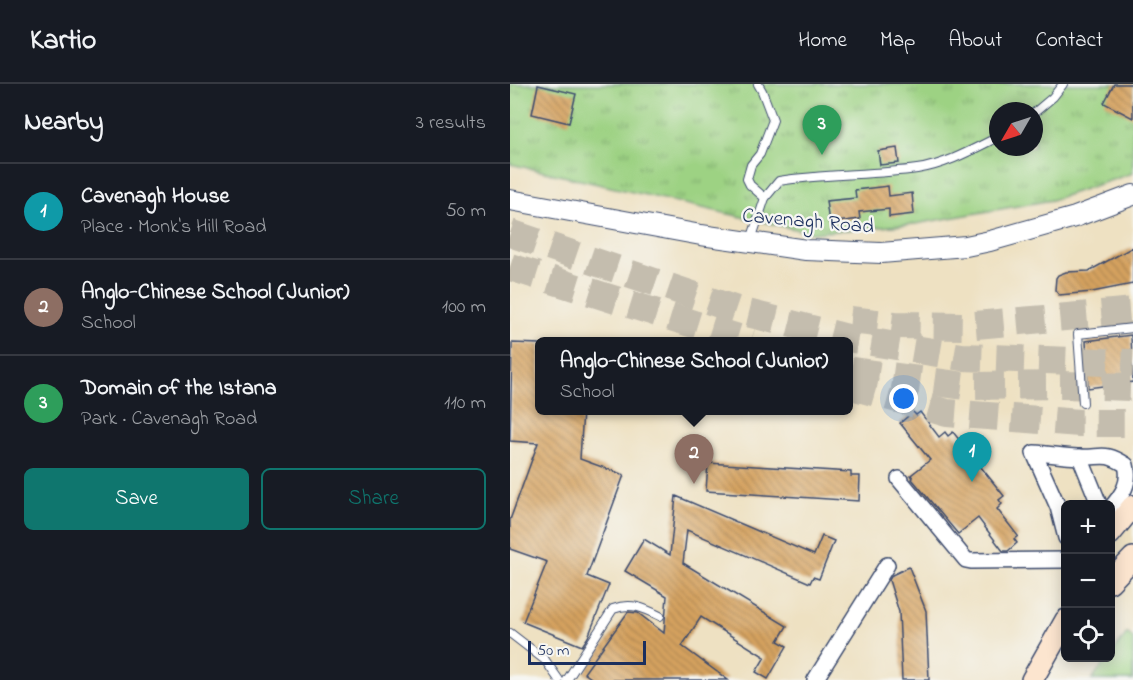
<!DOCTYPE html>
<html lang="en">
<head>
<meta charset="utf-8">
<style>
	:root { --surface:#171b24; --page:#20242c; --text:#f1f3f6; --muted:#9ea1a6; --line:#363941; --accent:#0f766e }
	body { margin:0; font-family:"Indie Flower",sans-serif; background:var(--page); color:var(--text) }
	.controls { position:absolute; right:18px; bottom:18px; display:grid; overflow:hidden; border-radius:9px; box-shadow:0 3px 15px #0003 }
	.controls button { width:54px; height:54px; display:grid; place-items:center; padding:0; border:0; border-bottom:2px solid var(--line); background:var(--surface); color:var(--text); font:30px sans-serif }
	.compass { position:absolute; left:479px; top:18px; width:54px; height:54px; border-radius:50%; background:var(--surface); box-shadow:0 3px 15px #0003; rotate:231deg }
	.scale { position:absolute; left:18px; bottom:15px; width:118px; box-sizing:border-box; padding-left:6px; border:3px solid #1b2f5e; border-top:0; font-size:16px; line-height:21px; white-space:nowrap; color:#1b2f5e; -webkit-text-stroke:4px #f6f6f2; paint-order:stroke }
	.you { position:absolute; left:394px; top:315px; width:21px; height:21px; margin:-15px; border:4px solid #fff; border-radius:50%; background:#1a73e8; box-shadow:0 0 0 9px #1a73e833 }
	.badge { display:grid; place-items:center; width:39px; height:39px; border-radius:50%; background:var(--accent); color:#fff; font-size:20px; font-weight:700 }
	.pin { position:absolute; translate:-50% -50px; filter:drop-shadow(0 2px 3px #0008) }
	.pin::after { content:''; position:absolute; top:32px; width:21px; height:18px; background:inherit; clip-path:polygon(0 0,100% 0,50% 100%) }
	.popup { position:absolute; left:25px; top:253px; width:318px; height:78px; box-sizing:border-box; display:grid; place-content:center; border-radius:9px; background:var(--surface); filter:drop-shadow(0 2px 4px #0005); font-size:20px; white-space:nowrap; color:var(--muted) }
	.popup b { font-size:22px; color:var(--text) }
	.popup::after { content:''; position:absolute; left:50%; top:100%; margin-left:-12px; border:12px solid transparent; border-top-color:var(--surface) }
	.list { margin:0; padding:0; list-style:none }
	h2 { display:flex; justify-content:space-between; align-items:center; height:78px; margin:0; padding:0 24px; font-size:26px }
	h2 small { font-size:20px; font-weight:400; color:var(--muted) }
	.list li { display:grid; grid-template-columns:39px 1fr auto; gap:18px; align-items:center; box-sizing:border-box; height:96px; padding:0 24px; border-top:2px solid var(--line) }
	.list b { display:block; font-size:22px; white-space:nowrap }
	.list p { margin:0; font-size:20px; white-space:nowrap; color:var(--muted) }
	.list em { font-size:20px; font-style:normal; color:var(--muted) }
	.actions { display:flex; gap:12px; padding:18px 24px }
	.actions a { flex:1; padding:14px 0; border:2px solid var(--accent); border-radius:9px; text-align:center; font-size:21px; color:var(--accent) }
	.actions .main { background:var(--accent); color:#fff }
	.icon { flex:none; width:33px; height:33px; fill:none; stroke:currentColor; stroke-width:2; stroke-linecap:round; stroke-linejoin:round }
	.map { position:relative; flex:none; width:623px; height:596px; overflow:hidden }
	header { display:flex; align-items:center; gap:36px; box-sizing:border-box; height:84px; padding:0 30px; background:var(--surface); border-bottom:2px solid var(--line) }
	header strong { font-size:28px }
	nav { display:flex; gap:33px; margin-inline-start:auto; font-size:21px }
	main { display:flex }
	aside { flex:1; background:var(--surface) }
	.map>svg:first-child { display:block }
</style>
</head>
<body>
<header>
<strong>Kartio</strong>
<nav><a>Home</a><a>Map</a><a>About</a><a>Contact</a></nav>
</header>
<main>
<aside>
<h2>Nearby<small>3 results</small></h2>
<ul class="list">
<li><span class="badge" style="background:#0f9aa8">1</span><div><b>Cavenagh House</b><p>Place · Monk's Hill Road</p></div><em>50 m</em></li>
<li><span class="badge" style="background:#8d6e63">2</span><div><b>Anglo-Chinese School (Junior)</b><p>School</p></div><em>100 m</em></li>
<li><span class="badge" style="background:#2e9e5b">3</span><div><b>Domain of the Istana</b><p>Park · Cavenagh Road</p></div><em>110 m</em></li>
</ul>
<div class="actions"><a class="main">Save</a><a>Share</a></div>
</aside>
<div class="map">
<svg width="623" height="596" viewBox="0 0 623 596">
	<defs>
		<pattern id="park-tufts" width="24" height="20" patternUnits="userSpaceOnUse" patternTransform="scale(1.5)"><rect width="24" height="20" fill="#9dd283"/><path d="M3 7l-1-3M5 7V3M7 7l1-3M15 17l-1-3M17 17v-4M19 17l1-3" fill="none" stroke="#7fab6e"/></pattern>
		<pattern id="building-back-hatch" width="6" height="6" patternUnits="userSpaceOnUse" patternTransform="scale(1.5)"><rect width="6" height="6" fill="#d5a25e"/><path d="M-1 5l2 2M0 0l6 6M5-1l2 2" fill="none" stroke="#ac8451"/></pattern>
	</defs>
	<rect width="100%" height="100%" fill="#f6f6f2"/>
	<filter id="ink" filterUnits="userSpaceOnUse"><feTurbulence type="fractalNoise" baseFrequency=".0167" numOctaves="2"/><feDisplacementMap in="SourceGraphic" scale="12" xChannelSelector="R" yChannelSelector="G"/><feConvolveMatrix kernelMatrix="1 2 1 2 8 2 1 2 1" color-interpolation-filters="sRGB"/></filter>
	<filter id="wash" filterUnits="userSpaceOnUse"><feTurbulence type="fractalNoise" baseFrequency=".008" numOctaves="4" result="noise"/><feDisplacementMap in="SourceGraphic" scale="24" xChannelSelector="R" yChannelSelector="G"/><feGaussianBlur stdDeviation="1.35" result="paint"/><feColorMatrix in="noise" values="0 0 0 0 0 0 0 0 0 0 0 0 0 0 0 0 0 1.4 0 .05"/><feComposite in="paint" operator="in"/></filter>
	<g filter="url(#wash)">
		<rect width="100%" height="100%" fill="#eee1c2"/>
		<polygon fill="#9dd283" stroke="#5c8070" stroke-width="1.5" points="617,549 623,554 623,596 581,596 598,574 600,574 601,571"/>
		<path fill="url(#park-tufts)" stroke="#5c8070" stroke-width="1.5" fill-rule="evenodd" d="M0 0H623V89L542 116 405 140 302 149 0 80ZM488 27H524V63H488Z"/>
		<g id="blocks">
			<g fill="url(#building-back-hatch)">
				<polygon points="604,0 623,0 623,34 594,19"/>
				<polygon points="28,1 66,10 59,39 22,30"/>
				<polygon points="387,64 389,79 370,81 368,67"/>
				<polygon points="378,102 379,112 402,109 404,130 379,133 379,125 349,128 350,135 319,139 316,117 346,114 345,106"/>
				<polygon points="623,163 623,200 582,208 549,211 545,206 546,194 548,191 556,188 579,187"/>
				<polygon points="621,251 623,298 578,304 576,257"/>
				<polygon points="2,259 30,260 30,327 73,327 70,375 114,391 77,492 99,501 78,553 72,562 13,538 37,478 0,465 0,436 28,359 0,357"/>
				<polygon points="403,328 406,331 410,328 429,353 435,348 438,352 443,348 494,412 489,416 492,420 487,425 508,452 504,455 507,459 498,467 493,467 468,434 448,450 402,395 403,394 401,391 420,376 390,339"/>
				<polygon points="198,379 341,388 341,392 350,392 349,417 196,407"/>
				<polygon points="166,412 304,471 312,452 324,457 309,495 303,493 300,499 177,446 173,479 277,542 268,557 277,562 258,595 246,588 255,573 191,533 172,562 218,596 84,596 74,589 118,528 128,529 154,549 157,512 115,487 134,455 160,471"/>
				<polygon points="399,483 416,527 419,596 392,596 389,528 379,496 382,491"/>
			</g>
		</g>
	</g>
	<g filter="url(#ink)">
		<use href="#blocks" fill-opacity="0" stroke="#3b4a6d" stroke-width="1.5"/>
		<g fill="none" stroke-linecap="round" stroke-linejoin="round">
			<g stroke="#c4bdae" stroke-width="28" stroke-dasharray="28 14" stroke-linecap="butt">
				<polyline points="0,149 233,228 338,254 452,273 623,279"/>
				<polyline points="0,183 241,258"/>
				<polyline points="340,236 385,241 455,242 623,227"/>
				<polyline points="341,287 455,302 552,301 623,303"/>
				<polyline points="338,301 437,329 570,339 623,339"/>
			</g>
			<defs>
				<g id="service">
					<polyline points="248,0 252,7 263,36 250,70 241,81 237,95 240,101 255,114"/>
					<polyline points="524,29 543,13 553,0"/>
					<path d="M241 156 255 114 269 97C315 90 361 91 407 85 435 81 462 66 488 53"/>
					<polyline points="573,319 568,250 623,244"/>
					<polyline points="0,549 35,576 49,596"/>
					<path d="M57 596 103 525C121 518 134 524 150 532"/>
				</g>
				<g id="minor">
					<polyline points="570,373 589,420"/>
					<polyline points="389,395 456,476 461,477 556,476"/>
					<path d="M556 454 548 423 524 369C539 370 553 372 567 373 591 375 593 366 616 381 621 399 612 411 600 425"/>
					<polyline points="305,596 377,481"/>
				</g>
				<polyline id="tertiary" points="0,116 191,151 296,166 371,169 456,162 480,157 565,133 623,111"/>
				<g id="secondary">
					<polyline points="600,450 623,422"/>
					<polyline points="600,498 623,474"/>
					<polyline points="522,596 556,536"/>
				</g>
			</defs>
			<use href="#service" stroke="#3b4a6d" stroke-width="10"/>
			<use href="#minor" stroke="#3b4a6d" stroke-width="18"/>
			<use href="#tertiary" stroke="#3b4a6d" stroke-width="22"/>
			<use href="#secondary" stroke="#3b4a6d" stroke-width="24"/>
			<use href="#service" stroke="#fff" stroke-width="8"/>
			<use href="#minor" stroke="#fff" stroke-width="15"/>
			<use href="#tertiary" stroke="#fff" stroke-width="20"/>
			<use href="#secondary" stroke="#fce5cf" stroke-width="21"/>
		</g>
	</g>
	<g text-anchor="middle" dominant-baseline="central" stroke-width="4.5" stroke-linejoin="round" paint-order="stroke">
		<g font-size="21" fill="#1b2f5e" stroke="#f6f6f2">
			<text transform="translate(298 138) rotate(5)">Cavenagh Road</text>
		</g>
	</g>
</svg>
<div class="controls">
<button>+</button>
<button>−</button>
<button><svg class="icon" aria-label="locate" viewBox="0 0 24 24"><circle cx="12" cy="12" r="6"/><path d="M12 2v4M12 18v4M2 12h4M18 12h4"/></svg></button>
</div>
<svg class="compass" viewBox="-18 -18 36 36"><path d="M0-13l5 13h-10z" fill="#e53935"/><path d="M0 13l5-13h-10z" fill="#9ea1a6"/></svg>
<div class="scale">50 m</div>
<div class="you"></div>
<div class="pin badge" style="left:462px;top:398px;background:#0f9aa8">1</div>
<div class="pin badge" style="left:184px;top:400px;background:#8d6e63">2</div>
<div class="popup"><b>Anglo-Chinese School (Junior)</b>School</div>
<div class="pin badge" style="left:312px;top:71px;background:#2e9e5b">3</div>
</div>
</main>
</body>
</html>
